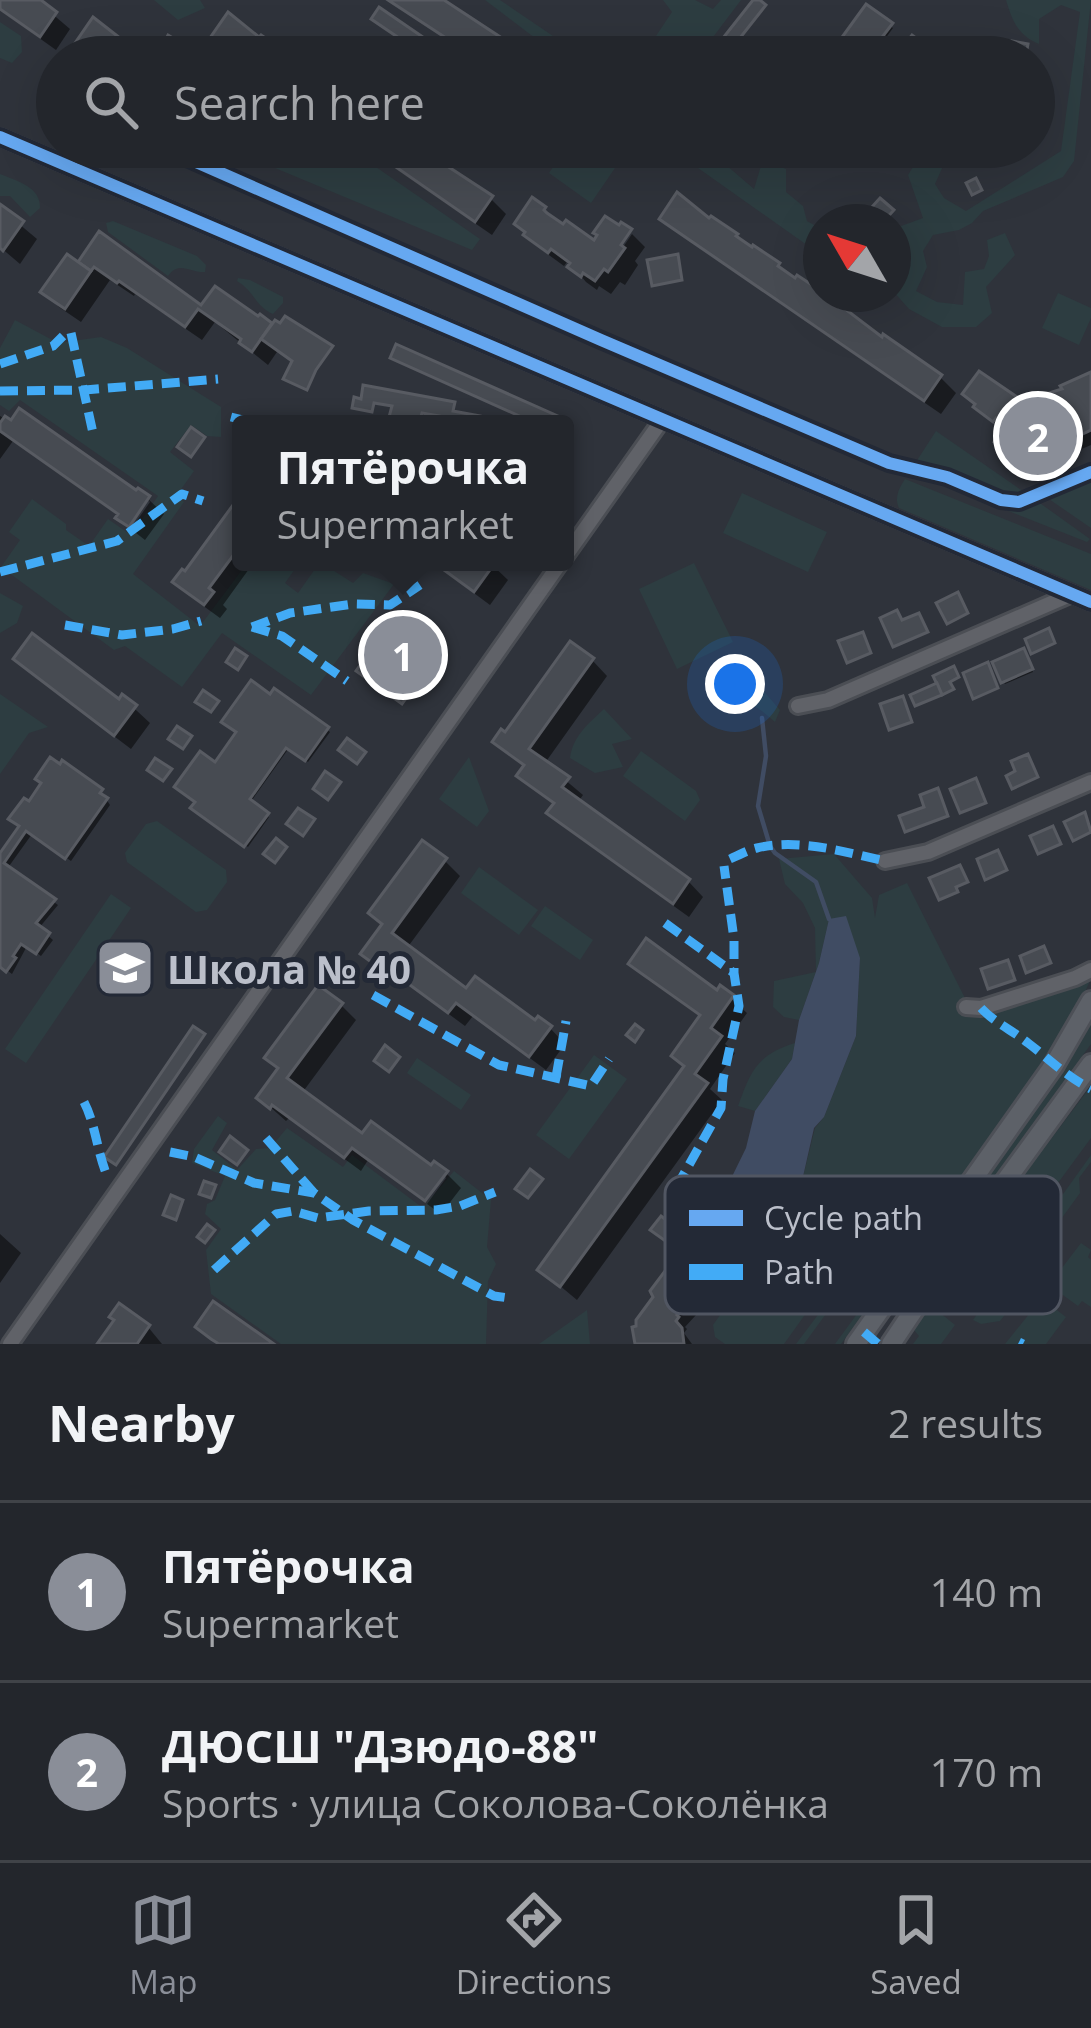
<!DOCTYPE html>
<html lang="en">
<head>
<meta charset="utf-8">
<style>
	:root { --surface:#23262c; --page:#2f3238; --text:#f1f3f6; --muted:#a3a5a9; --line:#404348; --accent:#8a8e98 }
	body { margin:0; font-family:"Open Sans",sans-serif; background:var(--page); color:var(--text) }
	.compass { position:absolute; left:803px; top:204px; width:108px; height:108px; border-radius:50%; background:var(--surface); box-shadow:0 12px 48px #0002; rotate:309deg }
	.you { position:absolute; left:735px; top:684px; width:42px; height:42px; margin:-30px; border:9px solid #fff; border-radius:50%; background:#1a73e8; box-shadow:0 0 0 18px #1a73e833 }
	.badge { display:grid; place-items:center; width:78px; height:78px; border-radius:50%; background:var(--accent); color:#fff; font-size:39px; font-weight:700 }
	.pin { position:absolute; translate:-50% -50%; border:6px solid #fff; box-shadow:0 3px 12px #0006 }
	.popup { position:absolute; left:232px; top:415px; width:342px; height:156px; box-sizing:border-box; display:grid; place-content:center; border-radius:12px; background:var(--surface); filter:drop-shadow(0 3px 9px #0005); font-size:39px; white-space:nowrap; color:var(--muted) }
	.popup b { font-size:45px; color:var(--text) }
	.popup::after { content:''; position:absolute; left:50%; top:100%; margin-left:-24px; border:24px solid transparent; border-top-color:var(--surface) }
	.list { margin:0; padding:0; list-style:none }
	h2 { display:flex; justify-content:space-between; align-items:center; height:156px; margin:0; padding:0 48px; font-size:51px }
	h2 small { font-size:39px; font-weight:400; color:var(--muted) }
	.list li { display:grid; grid-template-columns:78px 1fr auto; gap:36px; align-items:center; box-sizing:border-box; height:180px; padding:0 48px; border-top:3px solid var(--line) }
	.list b { display:block; font-size:45px; white-space:nowrap }
	.list p { margin:0; font-size:39px; white-space:nowrap; color:var(--muted) }
	.list em { font-size:39px; font-style:normal; color:var(--muted) }
	.icon { flex:none; width:66px; height:66px; fill:none; stroke:currentColor; stroke-width:2; stroke-linecap:round; stroke-linejoin:round }
	.map { position:relative; flex:none; width:1091px; height:1344px; overflow:hidden }
	.search { position:absolute; background:var(--surface); box-shadow:0 12px 48px #0002; left:36px; right:36px; top:36px; height:132px; display:flex; align-items:center; gap:30px; box-sizing:border-box; padding:0 42px; border-radius:66px; color:var(--muted); font-size:45px }
	.sheet { height:516px; background:var(--surface) }
	nav { display:flex; justify-content:space-around; align-items:center; box-sizing:border-box; height:168px; border-top:3px solid var(--line); background:var(--surface); font-size:33px; color:var(--muted) }
	nav a { display:grid; justify-items:center; gap:6px }
	nav .on { color:var(--accent) }
	.map>svg:first-child { display:block }
</style>
</head>
<body>
<div class="map">
<svg width="1091" height="1344" viewBox="0 0 1091 1344">
	<rect width="100%" height="100%" fill="#2f333b"/>
	<g fill="#2d3d41">
		<polygon points="154,0 200,0 205,8 178,20"/>
		<polygon points="485,0 500,0 584,57 560,57"/>
		<polygon points="663,0 695,0 713,9 721,0 741,0 698,57 642,57 672,12"/>
		<path d="M1006 0H1091L1074 161 1063 177 983 211 972 223 959 230 933 235 923 251 927 267 916 291 937 302 963 305 965 272 984 269 989 256 987 240 1005 233 1015 255 986 287 992 313 976 327H942L909 309 893 291V285L905 276 910 263 893 253V229L923 218 908 175 920 156 948 155 935 184 944 198 966 211 1061 151 1080 12 1061 5 1039 19V44C1018 36 1012 20 1006 0Z"/>
		<polygon points="0,22 21,36 22,52 12,63 0,58"/>
		<polygon points="251,147 347,147 480,239 472,250 275,168"/>
		<polygon points="567,147 619,147 626,152 591,203 549,173"/>
		<polygon points="705,147 754,189 763,159 786,169 786,192 803,206 807,221 821,229 821,255 698,168 693,153"/>
		<path d="M0 174C17 181 41 187 40 208L30 217 10 196H0Z"/>
		<path d="M113 221 197 256 206 265 205 272C190 273 179 260 168 276L108 232 106 223Z"/>
		<path d="M238 278 250 280 283 297V303L273 314C255 306 254 291 237 281Z"/>
		<polygon points="1058,293 1091,308 1091,318 1079,345 1042,328"/>
		<polygon points="15,320 58,343 101,337 127,348 221,407 221,437 207,436 191,425 170,452 194,471 177,495 184,502 133,574 200,626 248,562 300,562 285,583 298,593 320,562 353,583 363,573 394,584 311,695 222,633 182,687 125,646 114,650 1,567 20,540 9,532 32,499 66,524 66,530 89,546 108,519 131,535 158,496 20,400 9,411 0,405 0,348"/>
		<path d="M936 431 1027 494C1003 503 975 483 953 474 940 470 927 468 914 465Z"/>
		<path d="M909 472C922 475 936 477 949 482 979 493 1003 512 1037 501L1090 539 1087 542Z"/>
		<polygon points="1091,478 1091,528 1046,497"/>
		<path d="M905 479 1091 554V590L899 508C894 498 899 488 905 479Z"/>
		<polygon points="742,493 827,532 808,572 723,533"/>
		<polygon points="694,563 733,642 677,669 639,589"/>
		<polygon points="0,593 23,606 17,623 0,633"/>
		<path d="M738 675 761 688 780 710 775 722C761 710 748 697 728 704L718 697 723 684Z"/>
		<polygon points="0,694 48,727 29,733 0,774"/>
		<path d="M604 709 632 739 612 744 623 767 595 773 570 758C573 736 588 724 604 709Z"/>
		<polygon points="641,751 696,791 700,800 685,821 623,776"/>
		<polygon points="469,757 489,811 477,827 439,799"/>
		<polygon points="157,821 226,870 227,882 207,910 196,912 127,862 125,853 146,824"/>
		<polygon points="834,854 872,898 875,918 879,895 907,883 973,1014 1057,990 1091,978 1072,1023 905,1254 868,1249 858,1242 774,1236 785,1219 798,1183 802,1181 815,1128 824,1117 856,1036 860,958 829,919 819,963 799,1020 784,1017 773,1007 774,981 816,972 815,928 803,903 785,884 779,859"/>
		<polygon points="479,867 538,910 519,935 461,893"/>
		<polygon points="111,894 131,908 26,1063 5,1049"/>
		<polygon points="545,906 593,940 580,960 531,926"/>
		<polygon points="1091,1024 1091,1044 935,1258 929,1257 928,1253 1075,1052"/>
		<path d="M795 1043 792 1059 755 1111 738 1106C751 1070 757 1055 795 1043Z"/>
		<polygon points="594,1055 627,1079 569,1159 536,1135"/>
		<polygon points="417,1058 471,1095 461,1110 407,1073"/>
		<path d="M1091 1086V1138L964 1311C953 1303 940 1297 943 1282Z"/>
		<polygon points="218,1116 227,1123 212,1150 237,1170 256,1149 270,1148 287,1128 343,1167 352,1155 423,1208 454,1171 491,1200 487,1247 496,1264 488,1281 486,1344 281,1344 211,1294 206,1250 221,1229 205,1214 207,1204 215,1200 225,1176 192,1163 194,1149"/>
		<polygon points="1091,1155 1091,1162 1079,1178 1080,1193 1035,1255 1030,1283 1000,1321 981,1324 973,1320"/>
		<polygon points="1081,1243 1091,1250 1088,1257 1091,1260 1091,1307 1082,1301 1078,1306 1049,1285"/>
		<polygon points="765,1252 847,1256 784,1344 725,1344 715,1337 713,1325"/>
		<polygon points="860,1259 866,1259 804,1344 796,1344"/>
		<polygon points="878,1268 888,1269 890,1275 885,1284 841,1344 835,1344 871,1295 869,1279"/>
		<polygon points="1049,1304 1066,1317 1046,1344 1005,1344 1034,1308"/>
		<polygon points="934,1308 955,1325 941,1344 913,1344 919,1336 910,1325 919,1313"/>
		<polygon points="587,1310 590,1344 539,1344"/>
	</g>
	<polygon fill="#404c63" points="846,916 860,958 856,1036 824,1117 814,1128 802,1181 798,1183 785,1219 774,1236 728,1231 723,1195 746,1148 755,1111 792,1059 799,1020 819,963 829,919"/>
	<g fill="#0007">
		<polygon points="0,0 36,0 70,29 56,50 0,10"/>
		<polygon points="867,8 893,28 885,39 902,54 912,39 937,57 867,57 844,40"/>
		<polygon points="365,147 417,147 491,199 506,214 492,235"/>
		<polygon points="0,208 37,239 20,264 0,247"/>
		<polygon points="544,209 564,228 594,244 622,226 631,233 626,233 615,259 632,234 645,247 635,261 638,265 625,285 620,282 611,294 599,286 597,290 586,282 572,265 567,262 564,266 542,250 527,235"/>
		<polygon points="663,218 754,249 778,266 792,280 798,279 834,308 841,309 941,378 956,393 941,414 678,233"/>
		<polygon points="100,235 202,309 260,318 273,327 316,370 308,388 286,378 296,360 279,349 268,365 215,322 202,340 135,294 134,296 110,280 81,322 59,307 44,292 79,266"/>
		<polygon points="1091,376 1091,445 1065,456 1070,469 1040,479 1027,465 997,442 1005,431 987,417 1042,401"/>
		<polygon points="0,416 148,499 164,514 145,540 131,529 150,502 146,498 120,517 13,441 0,459"/>
		<polygon points="241,499 241,562 254,562 223,605 227,609 220,618 191,597 176,582 185,575"/>
		<polygon points="432,562 489,562 508,580 490,605"/>
		<polygon points="1026,654 1033,672 1005,684 1003,681"/>
		<polygon points="17,659 119,703 123,698 150,723 131,749 32,674"/>
		<polygon points="592,660 607,676 545,763 583,795 578,802 688,881 703,897 689,917 565,828 550,813 556,805 520,776 526,768 496,742"/>
		<polygon points="275,692 330,732 308,762 289,748 250,803 269,817 248,847 197,810"/>
		<polygon points="101,791 110,805 71,861 32,834 7,869 58,905 39,928 53,940 41,956 27,946 12,974 0,965 0,859 22,827"/>
		<polygon points="445,861 460,876 407,948 467,992 550,1028 565,1044 546,1070 473,1016 465,1026 393,973 390,977 364,953"/>
		<polygon points="632,963 718,994 721,990 747,1013 725,1044 735,1053 710,1089 722,1100 577,1300 541,1270 687,1068 702,1018 647,979"/>
		<polygon points="341,1005 356,1020 302,1093 363,1137 446,1173 461,1188 441,1214 427,1204 446,1178 442,1173 422,1200 368,1160 361,1171 289,1118 286,1121 260,1098"/>
		<polygon points="0,1234 21,1253 0,1283"/>
		<polygon points="708,1273 718,1283 705,1301 707,1303 685,1327 687,1329 684,1333 692,1344 638,1344"/>
		<polygon points="148,1327 162,1344 101,1344"/>
	</g>
	<g fill="none" stroke-linecap="round" stroke-linejoin="round">
		<polyline stroke="#404c63" stroke-width="4.5" points="762,718 766,756 758,806 770,846 775,853 816,882 829,919"/>
	</g>
	<g fill="#474b52" stroke="#585b62" stroke-width="3">
		<polygon points="0,0 41,0 57,12 40,37 0,9"/>
		<polygon points="388,0 444,0 517,48 511,57 475,57"/>
		<polygon points="753,0 760,0 766,5 725,57 708,57"/>
		<polygon points="866,4 893,23 883,36 901,49 912,35 941,56 864,57 840,40"/>
		<polygon points="379,7 452,57 427,57 371,19"/>
		<polygon points="228,12 259,37 261,35 287,53 289,57 237,57 210,38"/>
		<polygon points="93,17 125,42 127,39 142,49 140,51 148,57 85,55 87,51 75,43"/>
		<polygon points="168,35 194,51 190,57 156,57"/>
		<polygon points="1012,41 1028,44 1026,55 1011,53"/>
		<polygon points="367,147 418,147 493,196 475,222"/>
		<polygon points="904,147 916,149 907,161 898,155"/>
		<polygon points="976,178 982,190 972,195 966,183"/>
		<polygon points="677,192 709,218 711,216 738,234 736,236 752,247 753,245 780,263 778,266 795,278 797,275 821,291 822,296 839,307 840,305 882,337 883,334 942,375 924,401 659,219"/>
		<polygon points="532,197 546,207 544,210 547,213 563,224 566,220 594,240 597,235 593,233 605,216 619,225 621,222 632,229 621,245 625,248 608,272 604,269 595,281 583,273 581,277 567,267 570,263 551,249 548,253 523,235 525,232 514,224"/>
		<polygon points="880,198 894,210 883,222 865,222 861,219"/>
		<polygon points="0,204 24,221 3,251 0,248"/>
		<polygon points="99,231 201,305 215,286 258,316 260,314 272,323 252,352 239,343 241,339 198,309 185,327 119,281 117,283 94,267 91,271 78,262"/>
		<polygon points="67,254 91,271 65,309 40,292"/>
		<polygon points="678,254 682,280 652,286 647,260"/>
		<polygon points="285,316 333,346 316,370 307,390 283,379 292,361 261,339 275,320 280,323"/>
		<polygon points="396,344 560,417 557,424 537,424 390,358"/>
		<polygon points="979,371 1023,401 1062,389 1060,386 1091,372 1091,430 1057,446 1062,458 1027,471 1021,460 994,442 1005,425 996,418 993,422 973,407 975,404 962,394"/>
		<polygon points="363,385 455,402 453,411 480,416 479,420 493,424 437,424 439,416 422,413 419,423 389,417 392,406 374,403 372,412 352,408 354,397 361,399"/>
		<polygon points="19,408 136,490 138,488 150,496 129,527 115,518 118,514 0,431 0,423 5,416 11,420"/>
		<polygon points="191,427 205,437 191,457 177,447"/>
		<polygon points="241,494 241,545 209,588 214,592 204,605 172,582 182,569 185,571"/>
		<polygon points="433,562 494,562 495,563 474,592"/>
		<polygon points="958,592 968,613 947,624 936,603"/>
		<polygon points="897,610 902,620 919,613 928,632 893,647 880,618"/>
		<polygon points="398,612 444,646 402,704 356,671"/>
		<polygon points="1049,628 1055,643 1031,654 1025,639"/>
		<polygon points="863,632 871,653 847,663 838,641"/>
		<polygon points="32,633 119,699 122,694 137,705 114,736 13,659"/>
		<polygon points="570,641 594,658 529,749 570,777 562,787 690,879 673,904 546,813 554,803 516,776 524,765 492,742 501,729 505,732"/>
		<polygon points="235,648 247,656 238,670 226,662"/>
		<polygon points="1024,648 1033,669 1001,683 992,662"/>
		<polygon points="988,662 998,688 973,699 963,673"/>
		<polygon points="954,666 959,677 950,682 954,689 942,695 933,676"/>
		<polygon points="251,680 270,694 274,688 329,727 305,761 286,748 250,799 269,813 244,847 190,808 195,802 174,787 200,751 215,762 236,732 221,722"/>
		<polygon points="937,683 942,695 915,706 910,695"/>
		<polygon points="203,690 219,701 211,712 195,702"/>
		<polygon points="903,696 912,722 889,730 880,704"/>
		<polygon points="177,726 192,736 183,749 168,739"/>
		<polygon points="347,738 366,752 357,764 338,750"/>
		<polygon points="1028,754 1038,777 1012,789 1006,776 1015,771 1011,761"/>
		<polygon points="50,757 60,764 62,760 103,789 100,793 108,798 65,859 26,831 4,863 56,899 36,923 50,933 36,954 21,944 13,956 16,958 6,972 0,967 0,853 19,826 8,819 24,798 29,801 41,783 35,779"/>
		<polygon points="155,758 172,769 163,781 147,770"/>
		<polygon points="325,771 341,782 328,800 313,789"/>
		<polygon points="976,778 986,803 960,813 950,789"/>
		<polygon points="938,788 948,816 905,832 899,816 924,807 920,795"/>
		<polygon points="298,808 315,819 303,836 286,824"/>
		<polygon points="1085,812 1091,832 1073,841 1064,822"/>
		<polygon points="1053,826 1061,844 1038,854 1030,836"/>
		<polygon points="276,838 287,847 275,863 263,854"/>
		<polygon points="422,840 447,858 392,933 466,988 475,976 535,1020 538,1016 552,1026 529,1057 456,1003 448,1013 376,960 374,964 360,954 382,924 368,913"/>
		<polygon points="998,850 1007,870 985,880 977,859"/>
		<polygon points="960,865 968,882 956,887 958,892 939,900 929,878"/>
		<polygon points="646,938 717,990 720,985 734,995 711,1028 722,1036 695,1074 708,1083 560,1287 537,1270 684,1066 671,1056 700,1015 628,964"/>
		<polygon points="1044,946 1051,963 1026,973 1020,956"/>
		<polygon points="1008,960 1015,980 988,989 981,969"/>
		<polygon points="318,985 343,1003 287,1078 362,1133 371,1121 431,1165 434,1161 448,1171 425,1201 352,1148 344,1158 272,1105 270,1109 256,1098 278,1068 264,1058"/>
		<polygon points="635,1024 643,1030 635,1042 626,1035"/>
		<polygon points="193,1026 205,1034 116,1165 104,1157"/>
		<polygon points="385,1045 400,1057 389,1072 374,1061"/>
		<polygon points="230,1136 248,1150 237,1165 219,1152"/>
		<polygon points="530,1169 543,1179 528,1198 515,1189"/>
		<polygon points="204,1181 216,1185 211,1198 199,1194"/>
		<polygon points="171,1195 183,1200 176,1220 163,1215"/>
		<polygon points="661,1216 674,1226 664,1240 650,1230"/>
		<polygon points="207,1224 215,1230 205,1243 197,1237"/>
		<polygon points="684,1253 710,1271 697,1289 699,1291 677,1315 679,1317 676,1321 682,1328 684,1344 635,1344 632,1327 636,1326 636,1320 653,1297 650,1291 671,1263 674,1266"/>
		<polygon points="213,1301 274,1344 219,1344 211,1339 195,1327"/>
		<polygon points="119,1303 150,1325 137,1344 97,1344 114,1320 109,1317"/>
	</g>
	<g fill="none" stroke-linecap="round" stroke-linejoin="round">
		<defs>
			<g id="street">
				<polyline points="0,137 1091,602"/>
				<polyline points="565,557 662,420"/>
				<polyline points="798,706 828,700 1072,594"/>
				<polyline points="885,861 928,852 1091,782"/>
				<polyline points="966,1007 981,1008 1075,978 1091,970"/>
				<polyline points="10,1344 561,562"/>
			</g>
			<g id="secondary">
				<polyline points="856,1344 1054,1065 1091,1001"/>
				<polyline points="891,1344 944,1265 1091,1064"/>
			</g>
		</defs>
		<use href="#street" stroke="#4b4e54" stroke-width="20"/>
		<use href="#secondary" stroke="#4d5057" stroke-width="24"/>
		<use href="#street" stroke="#606268" stroke-width="14"/>
		<use href="#secondary" stroke="#5d6168" stroke-width="18"/>
		<g stroke="#42abf6" stroke-width="9" stroke-dasharray="18 9" stroke-linecap="butt">
			<polyline points="71,333 93,433"/>
			<polyline points="0,364 53,346 63,336"/>
			<polyline points="0,391 85,390 218,379"/>
			<polyline points="231,417 259,424"/>
			<polyline points="0,572 117,541 182,494 203,501"/>
			<polyline points="65,625 122,635 173,629 201,621"/>
			<polyline points="252,627 290,613 353,604 390,605 420,585"/>
			<polyline points="252,627 282,636 347,681"/>
			<path d="M730 859C739 855 748 850 757 848 798 838 845 852 885 861"/>
			<polyline points="665,923 734,973"/>
			<polyline points="373,995 499,1065 591,1086 609,1059"/>
			<path d="M981 1008C995 1023 1012 1030 1028 1043 1049 1059 1067 1077 1091 1089"/>
			<polyline points="556,1077 566,1021"/>
			<path d="M84 1102C95 1123 97 1150 106 1173"/>
			<polyline points="266,1138 314,1193"/>
			<polyline points="170,1152 194,1157 254,1183 314,1193 353,1220 494,1296 509,1298"/>
			<polyline points="676,1188 721,1108 723,1079 739,1006 734,973 734,939 724,866"/>
			<polyline points="214,1270 276,1214 293,1211 318,1218 369,1211 436,1210 460,1206 495,1192"/>
			<polyline points="864,1332 878,1344"/>
			<polyline points="1019,1342 1023,1344"/>
		</g>
		<defs>
			<g id="cycleway">
				<polyline points="0,137 1091,602"/>
				<polyline points="162,147 601,340 889,463 947,477 1001,500 1019,502 1091,472"/>
			</g>
		</defs>
		<use href="#cycleway" stroke="#232936" stroke-width="20"/>
		<use href="#cycleway" stroke="#66a8f1" stroke-width="12"/>
	</g>
	<defs>
		<symbol id="school-square" viewBox="-11 -11 22 22"><rect x="-9" y="-9" width="18" height="18" rx="4" fill="#8a8e98" stroke="#232936"/><path d="M0-5L7-2L0 1L-7-2ZM-4 1L0 2.5L4 1V4Q0 6-4 4Z" fill="#fff"/></symbol>
	</defs>
	<g fill-rule="evenodd">
		<use href="#school-square" x="92" y="935" width="66" height="66"/>
	</g>
	<g text-anchor="middle" dominant-baseline="central" stroke-width="10" stroke-linejoin="round" paint-order="stroke">
		<g font-size="39" font-weight="bold" fill="#bbbfca" stroke="#232936" text-anchor="start">
			<text x="167" y="968">Школа № 40</text>
		</g>
	</g>
	<rect x="665" y="1176" width="396" height="138" rx="18" fill="#232936" stroke="#515662" stroke-width="3"/>
	<rect x="689" y="1210" width="54" height="16" fill="#66a8f1"/>
	<rect x="689" y="1264" width="54" height="16" fill="#42abf6"/>
	<g font-size="33" fill="#bbbfca">
		<text x="764" y="1230">Cycle path</text>
		<text x="764" y="1284">Path</text>
	</g>
</svg>
<svg class="compass" viewBox="-18 -18 36 36"><path d="M0-13l5 13h-10z" fill="#e53935"/><path d="M0 13l5-13h-10z" fill="#a3a5a9"/></svg>
<div class="you"></div>
<div class="pin badge" style="left:403px;top:655px">1</div>
<div class="popup"><b>Пятёрочка</b>Supermarket</div>
<div class="pin badge" style="left:1038px;top:436px">2</div>
<div class="search"><svg class="icon" aria-label="search" viewBox="0 0 24 24"><circle cx="10" cy="10" r="6"/><path d="M15 15l6 6"/></svg>Search here</div>
</div>
<section class="sheet">
<h2>Nearby<small>2 results</small></h2>
<ul class="list">
<li><span class="badge">1</span><div><b>Пятёрочка</b><p>Supermarket</p></div><em>140 m</em></li>
<li><span class="badge">2</span><div><b>ДЮСШ &quot;Дзюдо-88&quot;</b><p>Sports · улица Соколова-Соколёнка</p></div><em>170 m</em></li>
</ul>
</section>
<nav>
<a class="on"><svg class="icon" aria-label="map" viewBox="0 0 24 24"><path d="M3 6l6-2 6 2 6-2v14l-6 2-6-2-6 2zM9 4v14M15 6v14"/></svg>Map</a>
<a><svg class="icon" aria-label="directions" viewBox="0 0 24 24"><path d="M12 3l9 9-9 9-9-9zM9 14v-3h6M13 9l2 2-2 2"/></svg>Directions</a>
<a><svg class="icon" aria-label="saved" viewBox="0 0 24 24"><path d="M7 4h10v16l-5-4-5 4z"/></svg>Saved</a>
</nav>
</body>
</html>
